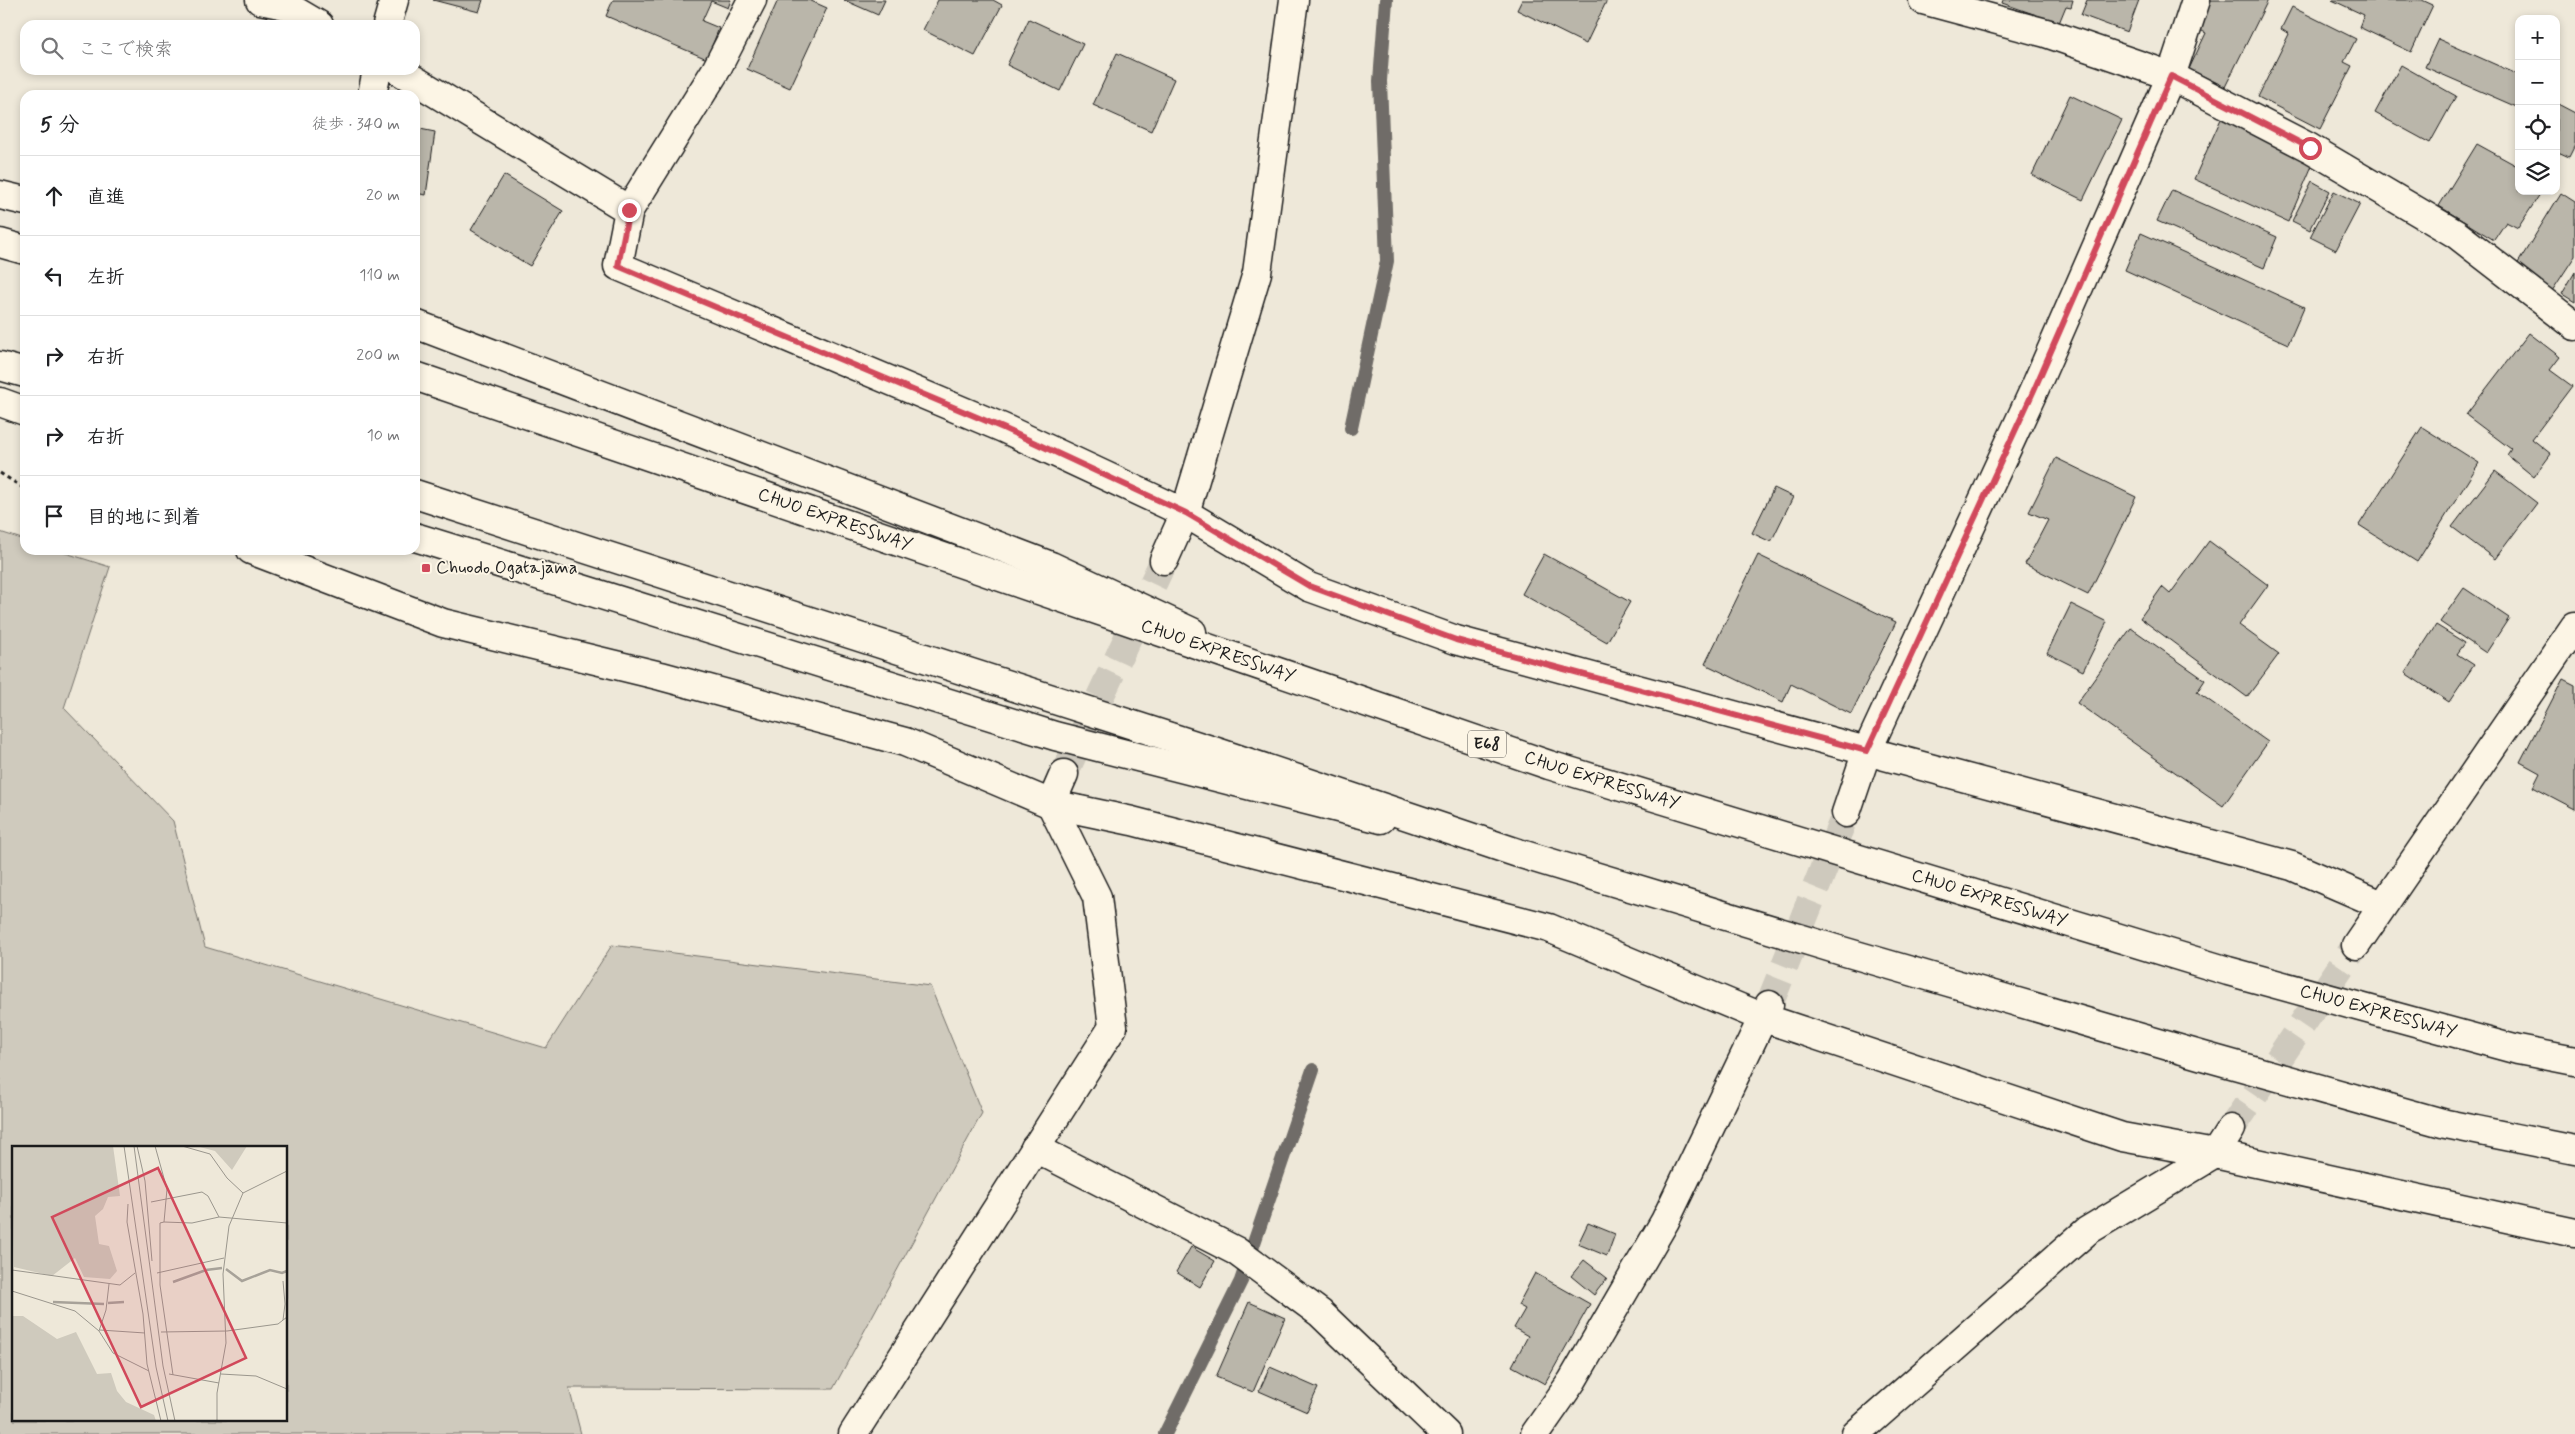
<!DOCTYPE html>
<html lang="ja">
<head>
<meta charset="utf-8">
<style>
	:root { --surface:#fff; --page:#f6f6f6; --text:#202124; --muted:#757577; --line:#e0e0e0 }
	body { margin:0; font-family:Mynerve,"Klee One",sans-serif; background:var(--page); color:var(--text) }
	.controls { position:absolute; right:15px; top:15px; display:grid; overflow:hidden; border-radius:10px; box-shadow:0 2px 8px #0003 }
	.controls button { width:45px; height:45px; display:grid; place-items:center; padding:0; border:0; border-bottom:1px solid var(--line); background:var(--surface); color:var(--text); font:25px sans-serif }
	.stop { position:absolute; width:15px; height:15px; margin:-11px; border:4px solid #d1495b; border-radius:50%; background:#fff }
	.stop.end { background:#d1495b; border-color:#fff; box-shadow:0 1px 5px #0008 }
	.list { margin:0; padding:0; list-style:none }
	h2 { display:flex; justify-content:space-between; align-items:center; height:65px; margin:0; padding:0 20px; font-size:21px }
	h2 small { font-size:16px; font-weight:400; color:var(--muted) }
	.list li { display:grid; grid-template-columns:32px 1fr auto; gap:15px; align-items:center; box-sizing:border-box; height:80px; padding:0 20px; border-top:1px solid var(--line) }
	.list b { display:block; font-size:19px; white-space:nowrap }
	.list em { font-size:16px; font-style:normal; color:var(--muted) }
	.icon { flex:none; width:28px; height:28px; fill:none; stroke:currentColor; stroke-width:2; stroke-linecap:round; stroke-linejoin:round }
	.map { position:relative; flex:none; width:2575px; height:1434px; overflow:hidden }
	.search { position:absolute; background:var(--surface); box-shadow:0 2px 8px #0003; left:20px; top:20px; width:400px; height:55px; display:flex; align-items:center; gap:12px; box-sizing:border-box; padding:0 18px; border-radius:15px; color:var(--muted); font-size:19px }
	.panel { position:absolute; background:var(--surface); box-shadow:0 2px 8px #0003; left:20px; top:90px; width:400px; height:465px; border-radius:15px }
	.map>svg:first-child { display:block }
</style>
</head>
<body>
<div class="map">
<svg width="2575" height="1434" viewBox="0 0 2575 1434">
	<rect width="100%" height="100%" fill="#eee8d9"/>
	<filter id="ink" filterUnits="userSpaceOnUse"><feTurbulence type="fractalNoise" baseFrequency=".02" numOctaves="2"/><feDisplacementMap in="SourceGraphic" scale="10" xChannelSelector="R" yChannelSelector="G"/><feConvolveMatrix kernelMatrix="1 2 1 2 8 2 1 2 1" color-interpolation-filters="sRGB"/></filter>
	<g filter="url(#ink)">
		<path fill="#cfcabd" stroke="#76736c" fill-rule="evenodd" d="M0 532 25 540V550H56L110 567 64 708 173 821 205 947 546 1048 612 945 930 986 982 1113 833 1389 569 1388 581 1434H0ZM14 1148H286V1420H14Z"/>
		<g fill="none" stroke-linecap="round" stroke-linejoin="round">
			<g stroke="#6f6c67" stroke-width="14">
				<polyline points="1351,428 1387,261 1380,81 1386,0"/>
				<polyline points="1165,1434 1241,1281 1313,1070"/>
			</g>
		</g>
		<g fill="#bab6aa" stroke="#1c1c1c">
			<polygon points="433,0 483,0 479,12"/>
			<polygon points="613,0 731,0 728,8 711,1 702,21 719,28 707,59 606,16"/>
			<polygon points="778,0 809,0 827,8 790,88 747,69"/>
			<polygon points="844,0 885,0 878,15"/>
			<polygon points="938,0 993,0 1002,5 975,56 923,30"/>
			<polygon points="1522,0 1607,0 1586,44 1517,10"/>
			<polygon points="2003,0 2073,0 2071,7 2066,6 2059,23 2002,3"/>
			<polygon points="2087,0 2139,0 2127,32 2081,15"/>
			<polygon points="2205,0 2268,0 2225,87 2189,69 2206,33 2192,26"/>
			<polygon points="2332,0 2422,0 2433,5 2411,52 2359,27 2364,15"/>
			<polygon points="2292,7 2356,39 2344,62 2352,66 2320,129 2258,97 2289,34 2281,29"/>
			<polygon points="1029,19 1083,44 1060,91 1007,65"/>
			<polygon points="2438,39 2519,75 2519,108 2425,67"/>
			<polygon points="1117,53 1174,79 1151,131 1093,105"/>
			<polygon points="2401,65 2456,96 2430,143 2375,113"/>
			<polygon points="2070,95 2122,120 2083,200 2032,175"/>
			<polygon points="2556,103 2575,113 2575,145 2569,157 2556,151"/>
			<polygon points="2221,119 2314,161 2288,222 2194,179"/>
			<polygon points="415,128 435,132 426,195 415,193"/>
			<polygon points="2477,144 2519,167 2519,191 2542,191 2518,228 2506,222 2494,240 2439,206"/>
			<polygon points="504,175 563,211 530,266 471,230"/>
			<polygon points="2312,181 2330,191 2310,230 2292,221"/>
			<polygon points="2172,190 2277,237 2264,268 2157,221"/>
			<polygon points="2334,191 2360,204 2336,250 2310,237"/>
			<polygon points="2561,193 2575,202 2575,256 2552,291 2515,268"/>
			<polygon points="2141,233 2304,307 2288,344 2125,270"/>
			<polygon points="2575,272 2575,302 2562,294"/>
			<polygon points="2529,333 2560,357 2550,370 2572,386 2532,439 2551,454 2534,477 2507,455 2511,449 2466,415"/>
			<polygon points="2422,427 2479,463 2417,562 2359,525"/>
			<polygon points="2056,458 2136,497 2088,595 2025,564 2048,520 2029,512"/>
			<polygon points="2495,471 2537,503 2495,559 2452,527"/>
			<polygon points="1774,488 1793,497 1771,542 1752,533"/>
			<polygon points="2209,541 2268,585 2239,625 2279,654 2247,697 2140,618 2162,587 2170,594"/>
			<polygon points="1544,554 1630,602 1607,642 1522,594"/>
			<polygon points="1758,555 1896,622 1851,714 1791,684 1783,702 1705,664"/>
			<polygon points="2464,588 2509,618 2486,653 2440,622"/>
			<polygon points="2071,604 2107,622 2083,671 2047,653"/>
			<polygon points="2436,625 2465,643 2457,654 2474,665 2449,702 2405,673"/>
			<polygon points="2131,628 2205,680 2197,692 2268,742 2223,806 2077,703"/>
			<polygon points="2563,679 2575,685 2575,809 2533,787 2540,773 2520,762"/>
			<polygon points="1588,1223 1615,1234 1607,1256 1578,1244"/>
			<polygon points="1191,1247 1215,1261 1200,1287 1176,1272"/>
			<polygon points="1584,1260 1607,1278 1594,1295 1571,1276"/>
			<polygon points="1535,1273 1590,1304 1545,1384 1512,1366 1528,1336 1514,1328 1525,1309 1518,1305"/>
			<polygon points="1249,1302 1285,1318 1253,1392 1216,1377"/>
			<polygon points="1270,1367 1318,1388 1307,1412 1259,1391"/>
		</g>
		<g fill="none" stroke-linecap="round" stroke-linejoin="round">
			<g stroke="#cec9bd" stroke-width="28" stroke-dasharray="28 14" stroke-linecap="butt">
				<polyline points="1064,774 1164,560"/>
				<polyline points="1769,1005 1846,813"/>
				<polyline points="2231,1129 2356,945"/>
			</g>
			<defs>
				<g id="minor">
					<polyline points="260,0 285,5 319,25"/>
					<polyline points="1923,0 2046,33 2171,76 2310,148 2456,234 2575,326"/>
					<polyline points="387,25 394,0"/>
					<polyline points="398,70 629,210 618,266 1003,428 1185,513 1309,587 1456,640 2292,866 2382,905"/>
					<polyline points="372,95 377,70"/>
					<polyline points="0,195 25,201"/>
					<polyline points="629,210 716,70 752,0"/>
					<polyline points="415,324 1051,566 1192,632"/>
					<polyline points="0,402 25,411"/>
					<polyline points="415,537 1055,736 1381,819"/>
					<polyline points="251,550 443,623 661,676 905,742 1051,804 1132,821 1549,928 1764,1018 2122,1137 2215,1154 2575,1233"/>
					<polyline points="1164,560 1185,513 1257,273 1294,0"/>
					<polyline points="1846,813 1867,751 2034,390 2171,76 2196,0"/>
					<polyline points="2356,945 2575,626"/>
					<polyline points="1035,1148 1236,1251 1320,1313 1446,1434"/>
					<polyline points="853,1434 1113,1027 1097,897 1051,804 1064,774"/>
					<polyline points="1535,1434 1572,1381 1665,1221 1769,1005"/>
					<polyline points="1856,1434 2087,1231 2215,1154 2231,1129"/>
				</g>
				<g id="highway">
					<polyline points="0,243 25,250"/>
					<polyline points="0,366 25,373"/>
					<path id="s1" d="M415 376 1549 765 2228 971 2518 1050 2575 1061"/>
					<polyline points="415,494 1220,753 1518,853 1842,951 2210,1058 2446,1124 2575,1150"/>
				</g>
			</defs>
			<use href="#minor" stroke="#1c1c1c" stroke-width="31"/>
			<use href="#highway" stroke="#1c1c1c" stroke-width="31"/>
			<polyline stroke="#1c1c1c" stroke-width="3" stroke-dasharray="4 4" stroke-linecap="butt" points="0,473 25,489"/>
			<use href="#minor" stroke="#fcf5e5" stroke-width="28"/>
			<use href="#highway" stroke="#fcf5e5" stroke-width="28"/>
		</g>
	</g>
	<g fill="none" stroke-linecap="round" stroke-linejoin="round" filter="url(#ink)">
		<polyline stroke="#d1495b" stroke-width="6" points="629,210 618,266 1003,428 1186,513 1309,586 1456,640 1867,751 2034,390 2171,76 2310,148"/>
	</g>
	<rect fill="#d1495b" stroke="#fcf5e5" stroke-width="2" x="421" y="563" width="10" height="10" rx="2.5"/>
	<g text-anchor="middle" dominant-baseline="central" stroke-width="4" stroke-linejoin="round" paint-order="stroke">
		<rect fill="#fcf5e5" stroke="#5f5d58" stroke-width="1" x="1468" y="730.5" width="38" height="27" rx="4"/>
		<g font-size="16" font-weight="bold" fill="#1c1c1c">
			<text x="1487" y="744">E68</text>
		</g>
		<g font-size="18" fill="#1c1c1c" stroke="#fcf5e5">
			<text stroke="none"><textPath href="#s1" startOffset="444">CHUO EXPRESSWAY</textPath></text>
			<text stroke="none"><textPath href="#s1" startOffset="849">CHUO EXPRESSWAY</textPath></text>
			<text stroke="none"><textPath href="#s1" startOffset="1254">CHUO EXPRESSWAY</textPath></text>
			<text stroke="none"><textPath href="#s1" startOffset="1659">CHUO EXPRESSWAY</textPath></text>
			<text stroke="none"><textPath href="#s1" startOffset="2064">CHUO EXPRESSWAY</textPath></text>
		</g>
		<g font-size="18" fill="#1c1c1c" stroke="#fcf5e5" text-anchor="start">
			<text x="436" y="568">Chuodo Ogatajama</text>
		</g>
	</g>
	<g transform="translate(12 1146)">
		<rect width="275" height="275" fill="#eee8d9"/>
		<path d="M0 0H101L108 50 96 51 91 63 83 70 87 98 97 100 105 125 98 133 72 131 63 112 40 130 2 121ZM184 0H235L220 24 203 5ZM0 170H11L45 193 64 186 85 228 99 227 105 245 114 256 142 269 144 275H0Z" fill="#cfcabd"/>
		<path fill="none" stroke="#a7a299" stroke-width="2.5" d="M214 123 230 135 258 124 270 127 275 125M161 136 194 124 210 122M41 156 92 158M96 157 112 156"/>
		<path fill="none" stroke="#9a968d" stroke-width="1" d="M112 0 144 221 156 275M122 0 151 220 163 275M125 0 133 35 140 115M143 0 155 43 152 76 148 77V139L161 229M170 0 198 8 215 32 231 47M139 56 190 46 196 50 207 71 275 77M116 58 115 76 131 168 135 218 149 275M152 76 180 77 207 71M0 124 108 139 123 127M145 127 212 112M0 145 63 165 87 185 101 207 137 225M271 174 273 158 271 135M88 184 133 187M87 185 94 164 97 138M149 186 215 185 266 178 275 171M157 228 207 237M209 228 244 230 275 243M205 275V247L214 197 211 128 217 80 231 47 275 25"/>
		<path fill="#d1495b" fill-opacity="0.15" stroke="#d1495b" stroke-width="2.5" d="M146 22 234 212 129 261 40 71Z"/>
		<rect width="275" height="275" fill="none" stroke="#1c1c1c" stroke-width="2.5"/>
	</g>
</svg>
<div class="controls">
<button>+</button>
<button>−</button>
<button><svg class="icon" aria-label="locate" viewBox="0 0 24 24"><circle cx="12" cy="12" r="6"/><path d="M12 2v4M12 18v4M2 12h4M18 12h4"/></svg></button>
<button><svg class="icon" aria-label="layers" viewBox="0 0 24 24"><path d="M12 4l9 5-9 5-9-5zM3 14l9 5 9-5"/></svg></button>
</div>
<div class="stop" style="left:2310px;top:148px"></div>
<div class="stop end" style="left:629px;top:210px"></div>
<div class="search"><svg class="icon" aria-label="search" viewBox="0 0 24 24"><circle cx="10" cy="10" r="6"/><path d="M15 15l6 6"/></svg>ここで検索</div>
<section class="panel">
<h2>5 分<small>徒歩 · 340 m</small></h2>
<ul class="list">
<li><svg class="icon" aria-label="ahead" viewBox="0 0 24 24"><path d="M12 20V5M6 11l6-6 6 6"/></svg><div><b>直進</b></div><em>20 m</em></li>
<li><svg class="icon" aria-label="left" viewBox="0 0 24 24"><path d="M17 20v-9H6M10 6l-5 5 5 5"/></svg><div><b>左折</b></div><em>110 m</em></li>
<li><svg class="icon" aria-label="right" viewBox="0 0 24 24"><path d="M7 20v-9h11M14 6l5 5-5 5"/></svg><div><b>右折</b></div><em>200 m</em></li>
<li><svg class="icon" aria-label="right" viewBox="0 0 24 24"><path d="M7 20v-9h11M14 6l5 5-5 5"/></svg><div><b>右折</b></div><em>10 m</em></li>
<li><svg class="icon" aria-label="arrive" viewBox="0 0 24 24"><path d="M6 21V4h12l-3 4 3 4H6"/></svg><div><b>目的地に到着</b></div></li>
</ul>
</section>
</div>
</body>
</html>
